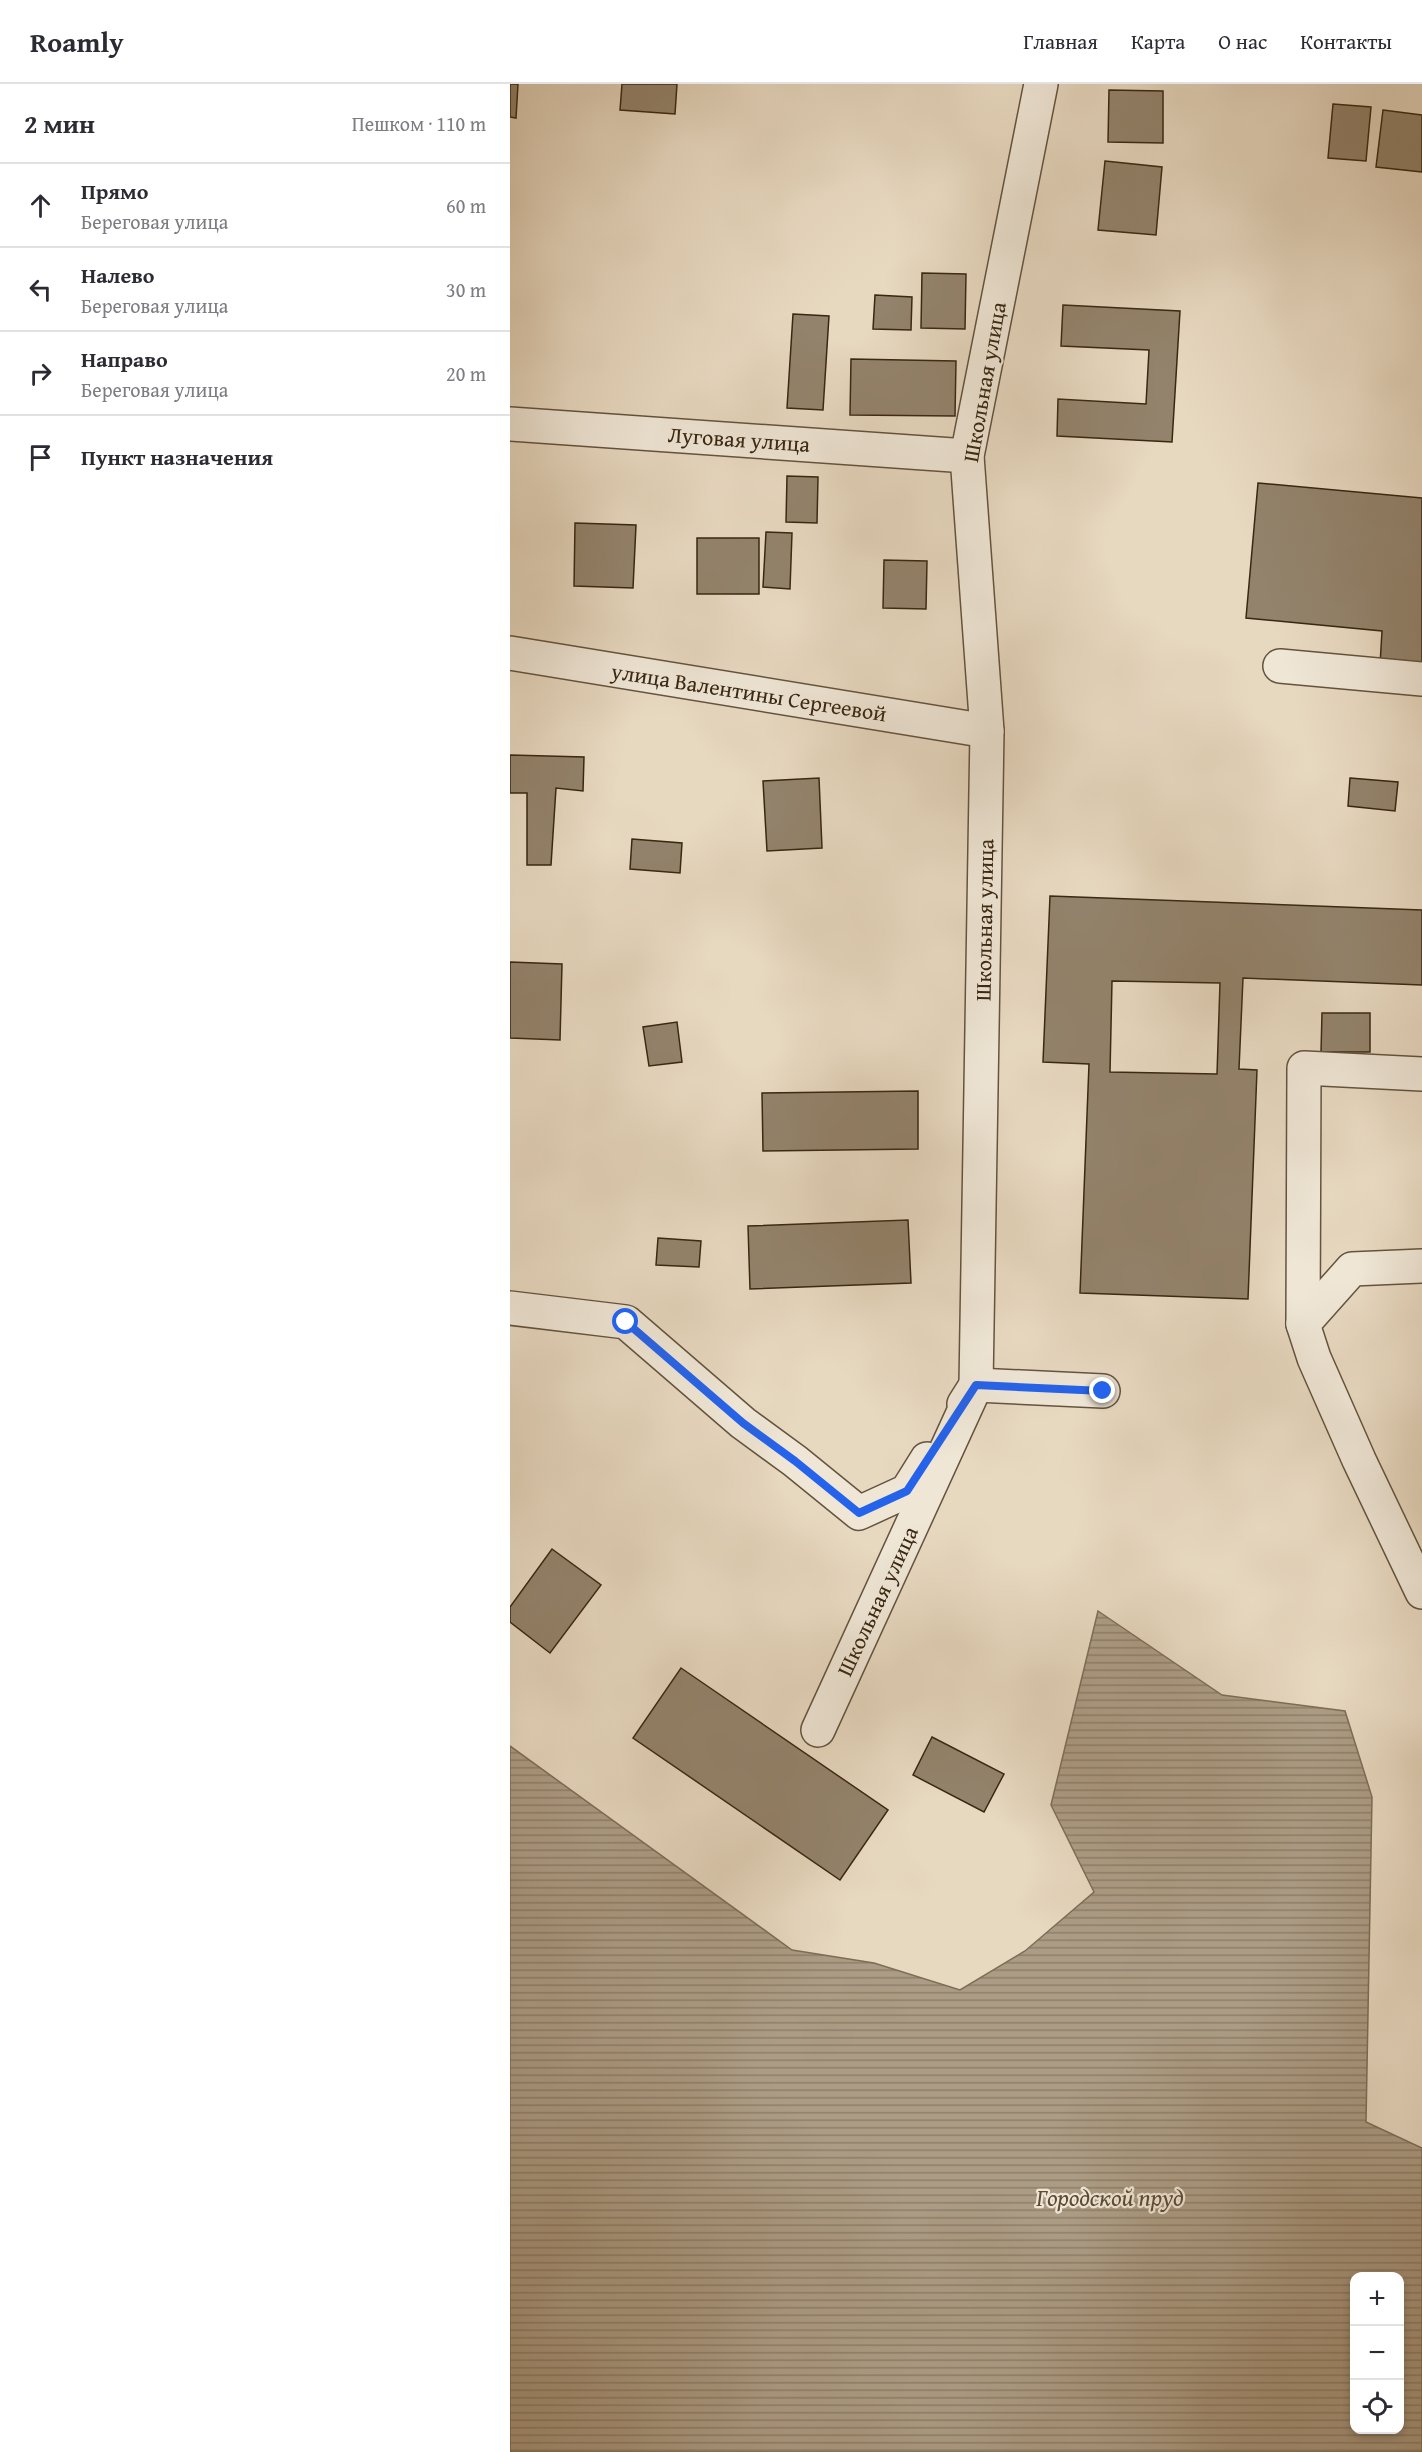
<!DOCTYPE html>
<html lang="ru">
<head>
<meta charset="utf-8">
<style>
	:root { --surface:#fff; --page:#f2f2f3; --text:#2b2b33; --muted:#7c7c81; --line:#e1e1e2 }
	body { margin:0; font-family:"Gentium Book Plus",serif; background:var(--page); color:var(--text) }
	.controls { position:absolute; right:18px; bottom:18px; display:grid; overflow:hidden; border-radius:12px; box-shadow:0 3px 9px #0003 }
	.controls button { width:54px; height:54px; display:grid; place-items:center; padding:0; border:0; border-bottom:2px solid var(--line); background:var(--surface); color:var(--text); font:30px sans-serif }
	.stop { position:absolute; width:18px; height:18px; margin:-14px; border:4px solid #2563eb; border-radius:50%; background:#fff }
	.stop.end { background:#2563eb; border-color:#fff; box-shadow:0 2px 6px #0008 }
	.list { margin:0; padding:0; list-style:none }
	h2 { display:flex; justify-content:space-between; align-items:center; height:78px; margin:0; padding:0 24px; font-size:26px }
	h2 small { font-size:20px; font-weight:400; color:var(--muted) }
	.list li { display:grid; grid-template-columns:39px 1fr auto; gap:18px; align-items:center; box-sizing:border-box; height:84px; padding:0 24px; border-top:2px solid var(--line) }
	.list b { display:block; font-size:22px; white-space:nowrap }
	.list p { margin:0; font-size:20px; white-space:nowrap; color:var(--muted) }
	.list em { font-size:20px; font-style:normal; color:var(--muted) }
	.icon { flex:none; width:33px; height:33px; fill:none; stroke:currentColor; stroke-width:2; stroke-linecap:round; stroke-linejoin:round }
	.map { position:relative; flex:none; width:912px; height:2368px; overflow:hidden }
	header { display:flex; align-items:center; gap:36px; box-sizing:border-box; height:84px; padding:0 30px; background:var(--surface); border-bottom:2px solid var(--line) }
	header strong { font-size:28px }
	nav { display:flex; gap:33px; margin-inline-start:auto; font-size:21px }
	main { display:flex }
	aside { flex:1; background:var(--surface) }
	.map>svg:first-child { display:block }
</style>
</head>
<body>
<header>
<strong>Roamly</strong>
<nav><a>Главная</a><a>Карта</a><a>О нас</a><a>Контакты</a></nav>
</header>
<main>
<aside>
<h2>2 мин<small>Пешком · 110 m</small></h2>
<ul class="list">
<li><svg class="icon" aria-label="ahead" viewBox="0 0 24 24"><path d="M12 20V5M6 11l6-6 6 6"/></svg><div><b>Прямо</b><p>Береговая улица</p></div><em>60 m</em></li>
<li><svg class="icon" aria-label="left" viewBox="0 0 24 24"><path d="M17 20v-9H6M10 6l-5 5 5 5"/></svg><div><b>Налево</b><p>Береговая улица</p></div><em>30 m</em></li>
<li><svg class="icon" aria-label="right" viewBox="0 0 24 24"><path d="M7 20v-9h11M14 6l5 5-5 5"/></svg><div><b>Направо</b><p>Береговая улица</p></div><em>20 m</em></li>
<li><svg class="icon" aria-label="arrive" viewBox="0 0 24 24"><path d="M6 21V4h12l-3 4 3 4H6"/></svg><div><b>Пункт назначения</b></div></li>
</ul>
</aside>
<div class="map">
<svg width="912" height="2368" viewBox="0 0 912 2368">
	<defs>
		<pattern id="water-rules" width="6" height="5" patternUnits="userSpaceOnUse" patternTransform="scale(1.5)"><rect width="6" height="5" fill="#ac9c85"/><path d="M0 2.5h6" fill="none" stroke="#8d7f6b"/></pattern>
	</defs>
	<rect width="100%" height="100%" fill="#e7d8c0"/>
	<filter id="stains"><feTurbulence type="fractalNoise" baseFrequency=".00333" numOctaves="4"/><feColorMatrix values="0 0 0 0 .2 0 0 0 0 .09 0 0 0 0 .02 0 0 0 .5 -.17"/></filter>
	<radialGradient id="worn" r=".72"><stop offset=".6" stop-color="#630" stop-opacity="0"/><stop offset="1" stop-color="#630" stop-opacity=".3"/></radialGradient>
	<path fill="url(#water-rules)" stroke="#7e6d57" stroke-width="1.5" fill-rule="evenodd" d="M588 1527 712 1611 835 1627 862 1713 856 2038 912 2064V2368H0V1662L282 1866 364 1879 450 1906 515 1867 584 1808 541 1721ZM844 2192H890V2346H844Z"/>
	<g fill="#93836c" stroke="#392712" stroke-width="1.5" fill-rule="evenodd">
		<polygon points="0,0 8,0 6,34 0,33"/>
		<polygon points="112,0 167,0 165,30 110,26"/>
		<polygon points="599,6 653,7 653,59 598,58"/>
		<polygon points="823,20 861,23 856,77 818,74"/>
		<polygon points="873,26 912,31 912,88 866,83"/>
		<polygon points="595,77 652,83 646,151 588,146"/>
		<polygon points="412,189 456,190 455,245 411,244"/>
		<polygon points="365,211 402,213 401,246 363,245"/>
		<polygon points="553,221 670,227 662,358 547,352 548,315 636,320 639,266 551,262"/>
		<polygon points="283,230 319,232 313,326 277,324"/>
		<polygon points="341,275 446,277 445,332 340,331"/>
		<polygon points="277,392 308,393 307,439 276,438"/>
		<polygon points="748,399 912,414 912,585 870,581 872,547 736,534"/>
		<polygon points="65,439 126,441 123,504 64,502"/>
		<polygon points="256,448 282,449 280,505 253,503"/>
		<rect x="187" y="454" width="62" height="56"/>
		<polygon points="374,476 417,477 416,525 373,524"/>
		<polygon points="0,671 74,673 73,707 46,704 41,781 17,781 17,709 0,709"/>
		<polygon points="309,694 312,764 257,767 253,697"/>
		<polygon points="840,694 888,698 885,727 838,722"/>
		<polygon points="122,755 172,759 170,789 120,785"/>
		<path d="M540 812 912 826V901L733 894 729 985 747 986 738 1215 570 1209 579 980 533 978ZM602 897 710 899 707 990 600 988Z"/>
		<polygon points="0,878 52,880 50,956 0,954"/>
		<polygon points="812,929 860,929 860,968 811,968"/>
		<polygon points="167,938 172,978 139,982 133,943"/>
		<polygon points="408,1007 408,1065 253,1067 252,1009"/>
		<polygon points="398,1136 401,1199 240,1205 238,1142"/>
		<polygon points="148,1154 191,1157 189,1183 146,1181"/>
		<polygon points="42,1465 91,1501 40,1569 0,1538 0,1523"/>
		<polygon points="171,1584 378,1726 330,1796 123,1654"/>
		<polygon points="422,1653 494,1690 474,1728 403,1691"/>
	</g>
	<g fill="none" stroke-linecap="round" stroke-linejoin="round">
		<defs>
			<g id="minor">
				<polyline points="0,340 457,372"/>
				<polyline points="0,569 477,647"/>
				<polyline points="770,582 912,595"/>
				<polyline points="912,1182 842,1185 793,1240 804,1274 849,1376 912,1508"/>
				<polyline points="0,1224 116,1238 233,1339 285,1377 349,1429 397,1407 417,1375"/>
				<polyline points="793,1240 794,984 912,990"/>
				<polyline points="454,1320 466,1301 593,1307"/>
				<polyline points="308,1646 466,1301 477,647 457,372 531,0"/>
			</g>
		</defs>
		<use href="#minor" stroke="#64533e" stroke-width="36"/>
		<use href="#minor" stroke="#efe6d6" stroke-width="33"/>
	</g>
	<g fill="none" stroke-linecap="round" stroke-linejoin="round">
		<polyline stroke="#2563eb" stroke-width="8" points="116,1238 233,1339 285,1377 349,1429 397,1407 466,1301 593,1307"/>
	</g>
	<g text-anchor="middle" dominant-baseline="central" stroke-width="4.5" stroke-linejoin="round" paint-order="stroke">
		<g font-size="22" fill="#392712" stroke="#efe6d6">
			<text transform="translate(474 298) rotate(-80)">Школьная улица</text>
			<text transform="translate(229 355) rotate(4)">Луговая улица</text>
			<text transform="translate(239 608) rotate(9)">улица Валентины Сергеевой</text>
			<text transform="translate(474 836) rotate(-89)">Школьная улица</text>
			<text transform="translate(367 1517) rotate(-65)">Школьная улица</text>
		</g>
		<g font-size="24" font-style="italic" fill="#5c4a34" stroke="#efe6d6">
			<text x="600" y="2113">Городской пруд</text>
		</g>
	</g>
	<rect width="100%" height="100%" filter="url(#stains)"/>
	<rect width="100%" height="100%" fill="url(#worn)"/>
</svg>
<div class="controls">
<button>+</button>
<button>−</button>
<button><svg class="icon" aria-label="locate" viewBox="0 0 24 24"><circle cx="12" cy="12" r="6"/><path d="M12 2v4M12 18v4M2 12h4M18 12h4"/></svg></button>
</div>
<div class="stop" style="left:116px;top:1238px"></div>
<div class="stop end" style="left:593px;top:1307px"></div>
</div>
</main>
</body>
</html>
